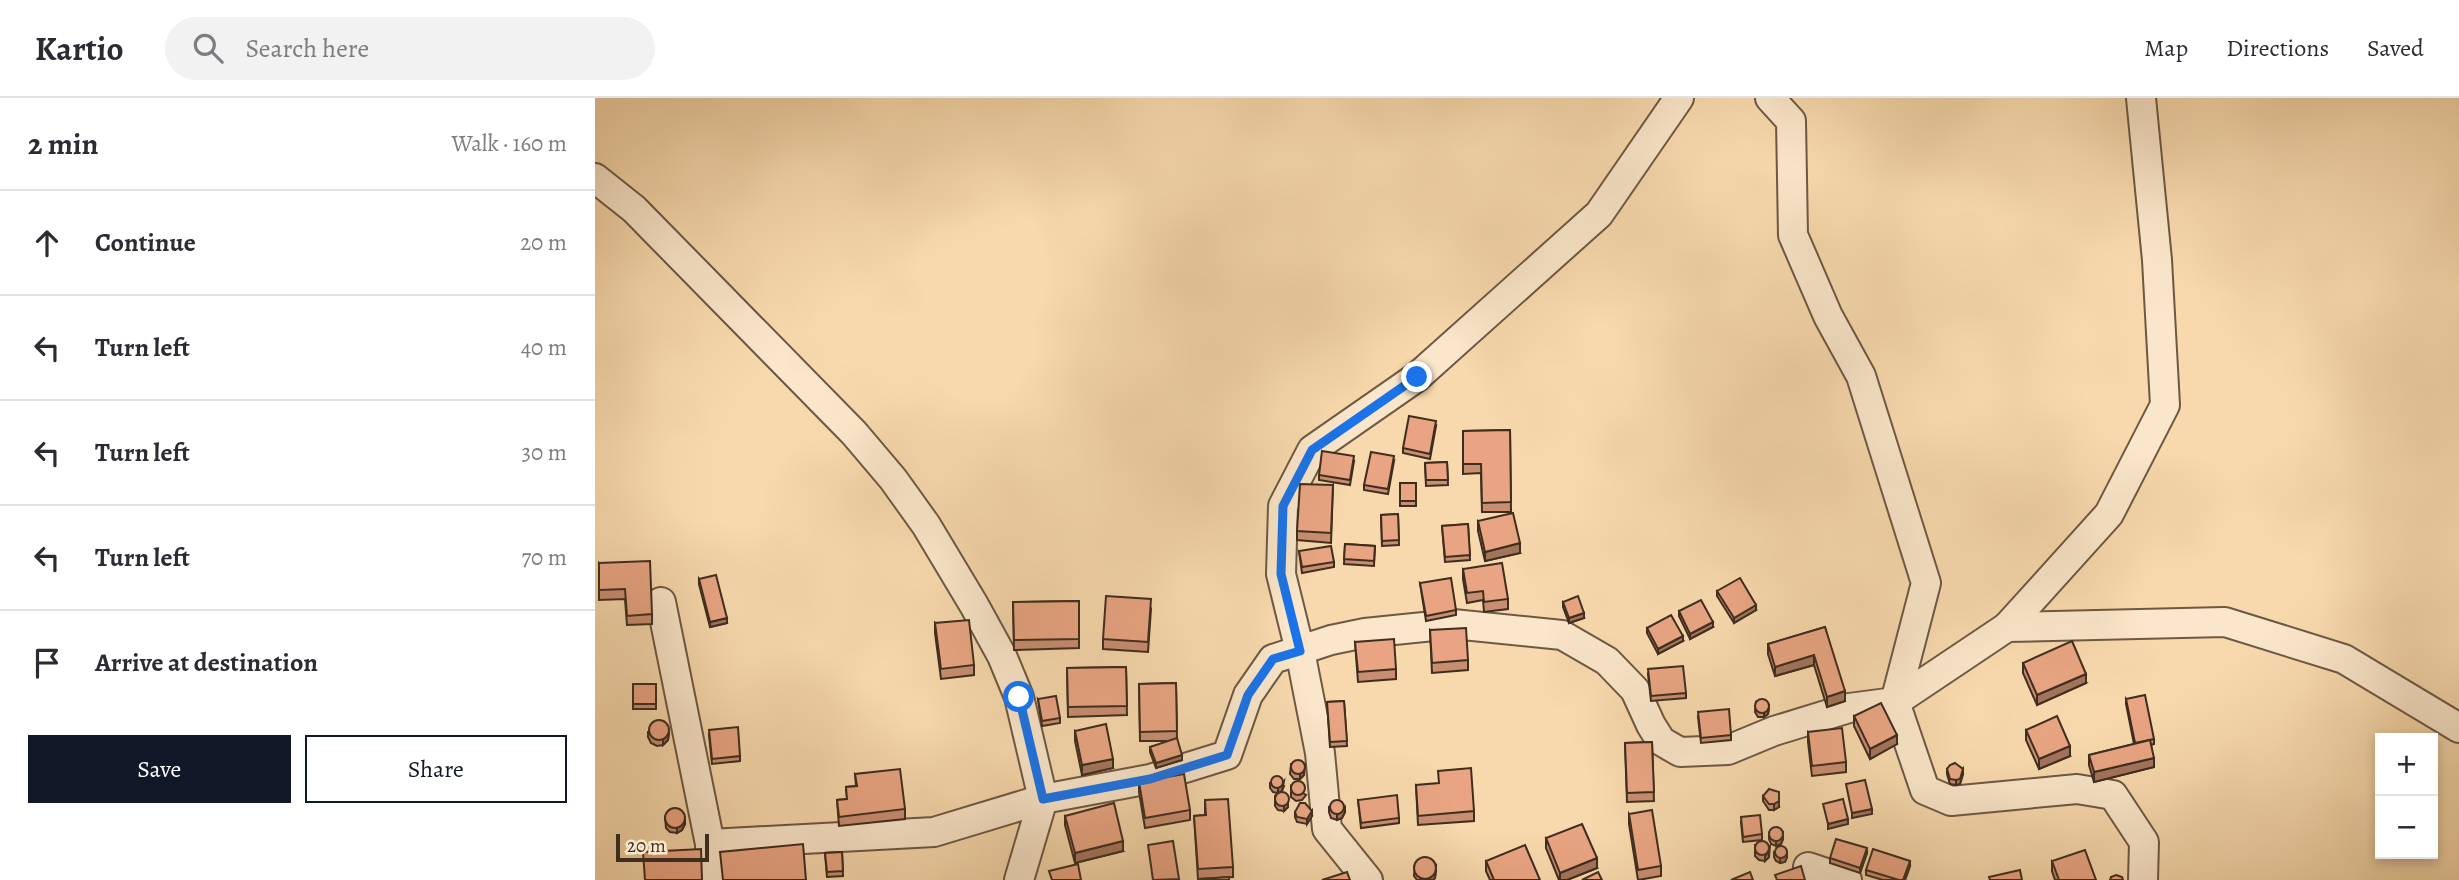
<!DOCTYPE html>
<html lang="en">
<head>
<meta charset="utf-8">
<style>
	:root { --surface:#fff; --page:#f2f2f3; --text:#2b2b33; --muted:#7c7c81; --line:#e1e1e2; --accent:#111827 }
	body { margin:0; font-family:Alegreya,serif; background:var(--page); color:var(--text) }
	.controls { position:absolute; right:21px; bottom:21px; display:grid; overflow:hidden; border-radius:0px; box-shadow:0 4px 10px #0003 }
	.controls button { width:63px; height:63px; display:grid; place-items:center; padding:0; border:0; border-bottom:2px solid var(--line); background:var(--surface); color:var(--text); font:35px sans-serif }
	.scale { position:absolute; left:21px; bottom:18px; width:93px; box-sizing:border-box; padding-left:7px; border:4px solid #3f2d1e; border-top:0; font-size:19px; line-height:24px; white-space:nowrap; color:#3f2d1e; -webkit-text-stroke:5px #fae6ca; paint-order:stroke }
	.stop { position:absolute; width:21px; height:21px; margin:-16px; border:5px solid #1a73e8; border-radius:50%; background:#fff }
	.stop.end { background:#1a73e8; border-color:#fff; box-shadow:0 2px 7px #0008 }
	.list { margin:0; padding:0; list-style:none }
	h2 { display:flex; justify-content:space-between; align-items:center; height:91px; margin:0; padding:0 28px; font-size:30px }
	h2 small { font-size:23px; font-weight:400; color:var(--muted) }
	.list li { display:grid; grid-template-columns:46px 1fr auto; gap:21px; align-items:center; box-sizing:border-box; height:105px; padding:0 28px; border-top:2px solid var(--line) }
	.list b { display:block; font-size:26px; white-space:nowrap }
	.list em { font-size:23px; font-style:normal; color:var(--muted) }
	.actions { display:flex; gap:14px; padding:21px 28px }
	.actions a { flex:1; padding:16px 0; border:2px solid var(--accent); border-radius:0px; text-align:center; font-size:24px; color:var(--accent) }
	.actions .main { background:var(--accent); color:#fff }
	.icon { flex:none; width:38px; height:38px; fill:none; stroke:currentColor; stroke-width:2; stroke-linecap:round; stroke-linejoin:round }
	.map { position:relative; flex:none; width:1864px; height:782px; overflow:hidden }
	header { display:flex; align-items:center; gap:42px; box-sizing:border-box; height:98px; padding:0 35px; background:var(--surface); border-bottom:2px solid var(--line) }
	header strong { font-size:33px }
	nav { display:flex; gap:38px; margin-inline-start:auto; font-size:24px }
	.search { width:490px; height:63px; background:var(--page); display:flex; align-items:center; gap:18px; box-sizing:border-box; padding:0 24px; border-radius:38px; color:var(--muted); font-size:26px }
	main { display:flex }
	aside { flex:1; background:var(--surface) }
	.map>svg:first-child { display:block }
</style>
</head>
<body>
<header>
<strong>Kartio</strong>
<div class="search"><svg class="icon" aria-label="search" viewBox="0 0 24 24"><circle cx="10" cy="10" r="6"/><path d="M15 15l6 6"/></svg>Search here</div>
<nav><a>Map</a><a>Directions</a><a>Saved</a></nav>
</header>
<main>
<aside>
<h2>2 min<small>Walk · 160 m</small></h2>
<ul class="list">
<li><svg class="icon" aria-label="ahead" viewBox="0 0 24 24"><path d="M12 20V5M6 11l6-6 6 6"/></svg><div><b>Continue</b></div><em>20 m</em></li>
<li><svg class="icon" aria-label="left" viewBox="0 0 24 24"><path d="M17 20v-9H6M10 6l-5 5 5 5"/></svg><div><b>Turn left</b></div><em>40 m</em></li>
<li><svg class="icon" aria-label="left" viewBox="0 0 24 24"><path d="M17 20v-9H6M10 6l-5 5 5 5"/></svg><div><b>Turn left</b></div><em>30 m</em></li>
<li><svg class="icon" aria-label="left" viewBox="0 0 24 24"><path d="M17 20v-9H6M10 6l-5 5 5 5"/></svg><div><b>Turn left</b></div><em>70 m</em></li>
<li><svg class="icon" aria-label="arrive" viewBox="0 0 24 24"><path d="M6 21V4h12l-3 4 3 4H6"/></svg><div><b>Arrive at destination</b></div></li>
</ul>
<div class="actions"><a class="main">Save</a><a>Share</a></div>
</aside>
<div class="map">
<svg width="1864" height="782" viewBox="0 0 1864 782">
	<rect width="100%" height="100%" fill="#f7d9ad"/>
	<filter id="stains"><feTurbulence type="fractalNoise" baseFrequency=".00286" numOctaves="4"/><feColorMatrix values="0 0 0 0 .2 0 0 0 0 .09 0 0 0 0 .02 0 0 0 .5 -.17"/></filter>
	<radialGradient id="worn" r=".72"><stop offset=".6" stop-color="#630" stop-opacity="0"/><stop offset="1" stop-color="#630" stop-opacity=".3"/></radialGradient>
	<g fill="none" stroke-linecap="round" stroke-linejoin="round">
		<defs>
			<g id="minor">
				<polyline points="1175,0 1196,23 1198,137 1233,218 1266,278 1331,485 1300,604"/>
				<polyline points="0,80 39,111 259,335 298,381 331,427 379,507 407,558 424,599 448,701 424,782"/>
				<polyline points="66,504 115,746 117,782"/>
				<polyline points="1412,529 1514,416 1570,307 1562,162 1546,0"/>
				<polyline points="1300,604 1412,529 1630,524 1749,561 1864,630"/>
				<polyline points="115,746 339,734 448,701 555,681 632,657 653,597 678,561 736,542 770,535 858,526 967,537 1012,563 1040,592 1056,627 1066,643 1085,654 1133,652 1179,633 1254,610 1300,604 1330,692 1356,703 1482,691 1518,697 1549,744 1548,782"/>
				<polyline points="1213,769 1252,782"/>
				<polyline points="773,782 732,731 725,655 705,553 686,476 688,408 717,352 822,279 1004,116 1084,0"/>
			</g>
		</defs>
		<use href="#minor" stroke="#6d5842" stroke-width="32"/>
		<use href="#minor" stroke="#fae6ca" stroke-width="28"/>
	</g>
	<g fill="#c88e71" stroke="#3f2d1e" stroke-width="2">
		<polygon points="841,328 835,361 808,355 808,350"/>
		<polygon points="915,332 916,414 887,414 886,375 868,376 868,333"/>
		<polygon points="759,363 755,387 724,382 724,377"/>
		<polygon points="799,363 793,396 769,392 769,387"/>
		<polygon points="852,364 853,387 831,388 830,365"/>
		<rect x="805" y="385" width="16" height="23"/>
		<polygon points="738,387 736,445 702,442 702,433"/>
		<polygon points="803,416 804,447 787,448 786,417"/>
		<polygon points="883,423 925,455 890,463 883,433"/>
		<polygon points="873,426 875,462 850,464 847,428"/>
		<polygon points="750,446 780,448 779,468 749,466"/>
		<polygon points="704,453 739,464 739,469 707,475"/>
		<polygon points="4,465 57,516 57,526 32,527 30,501 4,502"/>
		<polygon points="868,471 913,501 913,511 889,514 888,502 872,505 868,481"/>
		<polygon points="104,481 132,525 115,529 104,486"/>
		<polygon points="825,485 861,512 861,517 831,523"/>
		<polygon points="1122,493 1161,512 1139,525 1122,498"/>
		<polygon points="484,503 484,550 419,552 418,504"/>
		<polygon points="968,504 989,520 974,525 968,509"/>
		<polygon points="556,511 553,554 508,551 508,541"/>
		<polygon points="1084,513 1118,529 1095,541 1084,518"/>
		<polygon points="340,525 379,567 379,577 346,581 340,535"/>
		<polygon points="1230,529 1250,603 1232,609 1219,567 1180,578 1173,556 1173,546"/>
		<polygon points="1052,530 1088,543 1063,556 1052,535"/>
		<polygon points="835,532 873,562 873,572 837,575"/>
		<polygon points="760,544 801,571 801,581 763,584"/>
		<polygon points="1428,565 1491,585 1442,607 1428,575"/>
		<polygon points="531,569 532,617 473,619 472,570"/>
		<polygon points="1053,576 1091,595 1091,600 1056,603"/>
		<polygon points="581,585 582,642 587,662 561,670 555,654 555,649 575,643 545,643 544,586"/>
		<rect x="38" y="586" width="23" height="25"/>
		<polygon points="443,601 465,620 465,625 447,628"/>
		<polygon points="1531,601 1559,641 1559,646 1556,647 1559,669 1499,684 1494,667 1494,657 1539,646 1531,606"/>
		<polygon points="749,603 752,648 735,649 732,604"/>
		<polygon points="1161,604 1174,611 1173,616 1169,619 1163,619 1160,614"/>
		<polygon points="1259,618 1302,646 1275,661 1259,628"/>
		<polygon points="1103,619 1136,637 1136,642 1106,645"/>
		<polygon points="1431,632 1475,658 1444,671 1431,642"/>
		<polygon points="480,633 518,670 487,677 480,643"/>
		<polygon points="53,634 74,636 73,642 68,647 62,648 56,645 53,639"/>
		<polygon points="1213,634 1251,664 1251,674 1217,678 1213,644"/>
		<polygon points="114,637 145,658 145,663 117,666"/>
		<polygon points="1057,644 1059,703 1032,704 1030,645"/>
		<polygon points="696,666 710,667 709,677 705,681 699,681 695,676"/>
		<polygon points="1352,671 1368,676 1365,686 1361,687 1355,686 1352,676"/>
		<polygon points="260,676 310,711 310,721 244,728 242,702 252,701 251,689 261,688"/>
		<polygon points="544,684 595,712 595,722 550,730 544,694"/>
		<polygon points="675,685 689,688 687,693 685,694 693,709 689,713 683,712 680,708 680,698 683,695 678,694 675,690"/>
		<polygon points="821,687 879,713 879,723 823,727"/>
		<polygon points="696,688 711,697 707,702 701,703 696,699"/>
		<polygon points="1168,698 1184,709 1179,712 1174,712 1168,703"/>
		<polygon points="610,702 638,769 638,779 603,781 599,718 610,717"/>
		<polygon points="763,702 804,720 804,725 766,730"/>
		<polygon points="734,709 750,714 747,720 742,722 736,720 734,714"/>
		<polygon points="700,714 717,718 712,726 702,724 700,719"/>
		<polygon points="1034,716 1066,768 1066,778 1043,782 1034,726"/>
		<polygon points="470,718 528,753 480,765 470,727"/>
		<polygon points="70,719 90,726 87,732 82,735 75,734 71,730"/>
		<polygon points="1146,724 1167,736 1167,742 1148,744"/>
		<polygon points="1174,735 1188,741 1186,746 1181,748 1176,746 1174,741"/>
		<polygon points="951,740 1002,770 972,782 964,782 951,750"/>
		<polygon points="1160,747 1175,748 1174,759 1170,763 1164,762 1160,758"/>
		<polygon points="247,754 248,778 232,779 230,755"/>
		<polygon points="1179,754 1192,759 1190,764 1185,765 1181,763 1179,759"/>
		<polygon points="1272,755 1265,775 1235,765 1235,760"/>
		<polygon points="891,763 945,782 895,782 891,773"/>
		<polygon points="1457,763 1501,782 1460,782 1457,773"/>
		<polygon points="820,766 841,773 840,780 838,782 822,782 819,778"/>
		<polygon points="1315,768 1310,782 1288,782 1271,777 1271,772"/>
	</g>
	<g fill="#a3745c" stroke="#3f2d1e" stroke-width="2">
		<polygon points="925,445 925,455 890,463 890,454"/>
		<polygon points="1161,507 1161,512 1139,525 1139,520"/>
		<polygon points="989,515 989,520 974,525 974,520"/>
		<polygon points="132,520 132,525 115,529 115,524"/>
		<polygon points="1118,524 1118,529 1095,541 1095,536"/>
		<polygon points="1088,538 1088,543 1063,556 1063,551"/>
		<polygon points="1219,557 1219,567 1180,578 1180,569"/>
		<polygon points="1491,576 1491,585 1442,607 1442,597"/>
		<polygon points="1250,593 1250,603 1232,609 1232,599"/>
		<polygon points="1174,606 1173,616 1169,619 1169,614"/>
		<polygon points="74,631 73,642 68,647 68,642"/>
		<polygon points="1302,637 1302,646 1275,661 1275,651"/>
		<polygon points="1475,648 1475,658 1444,671 1444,661"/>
		<polygon points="587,657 587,662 561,670 561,665"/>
		<polygon points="1559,660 1559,669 1499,684 1499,674"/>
		<polygon points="518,661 518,670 487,677 487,667"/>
		<polygon points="1368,671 1368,676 1365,686 1361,687 1361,682"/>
		<polygon points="709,672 709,677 705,681 705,676"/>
		<polygon points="689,683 687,693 683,695 683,690"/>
		<polygon points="693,703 693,709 689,713 689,708"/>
		<polygon points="1184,703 1184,709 1179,712 1179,706"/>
		<polygon points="750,709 750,714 747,720 742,722 742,717"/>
		<polygon points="1277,711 1277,716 1257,720 1257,715"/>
		<polygon points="717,713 717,718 712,726 712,721"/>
		<polygon points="90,721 90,726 87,732 82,735 82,730"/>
		<polygon points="1253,721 1253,726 1233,731 1233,726"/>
		<polygon points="1188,735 1188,741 1186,746 1181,748 1181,743"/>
		<polygon points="528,743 528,753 480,765 480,755"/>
		<polygon points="1272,750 1272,755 1265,775 1265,770"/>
		<polygon points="1174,754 1174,759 1170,763 1170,758"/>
		<polygon points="1192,754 1192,759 1190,764 1185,765 1185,760"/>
		<polygon points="1002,760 1002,770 972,782 965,782 965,775"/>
		<polygon points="1315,763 1315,768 1310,782 1308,782"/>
		<polygon points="841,768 840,780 838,782 829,782"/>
	</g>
	<g fill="#e9a583" stroke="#3f2d1e" stroke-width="2">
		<polygon points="814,318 841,323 835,356 808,350"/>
		<polygon points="915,332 916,404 887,405 886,366 868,366 868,333"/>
		<polygon points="727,353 759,358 755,382 724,377"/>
		<polygon points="776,354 799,358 793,391 769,387"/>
		<polygon points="852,364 853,382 831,382 830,365"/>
		<rect x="805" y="385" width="16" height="18"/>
		<polygon points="705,386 738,387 736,435 702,433"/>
		<polygon points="918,415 925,445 890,454 883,423"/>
		<polygon points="803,416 804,442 787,443 786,417"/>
		<polygon points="873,426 875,457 850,459 847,428"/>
		<polygon points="750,446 780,448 779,463 749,461"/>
		<polygon points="736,448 739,464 707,469 704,453"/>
		<polygon points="55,463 57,516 32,518 30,491 4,492 4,465"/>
		<polygon points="907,465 913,501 889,504 888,493 872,495 868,471"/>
		<polygon points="121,477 132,520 115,524 104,481"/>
		<polygon points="856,480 861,512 831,518 825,485"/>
		<polygon points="1145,480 1161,507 1139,520 1122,493"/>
		<polygon points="511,498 556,501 553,544 508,541"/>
		<polygon points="983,498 989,515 974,520 968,504"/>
		<polygon points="1106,502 1118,524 1095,536 1084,513"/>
		<polygon points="484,503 484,541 419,542 418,504"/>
		<polygon points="1076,517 1088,538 1063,551 1052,530"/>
		<polygon points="374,522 379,567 346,571 340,525"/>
		<polygon points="1230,529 1250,593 1232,599 1219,557 1180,569 1173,546"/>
		<polygon points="871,530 873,562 837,565 835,532"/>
		<polygon points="799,541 801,571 763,574 760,544"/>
		<polygon points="1477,543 1491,576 1442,597 1428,565"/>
		<polygon points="1088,568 1091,595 1056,598 1053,571"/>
		<polygon points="531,569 532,608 473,609 472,570"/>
		<polygon points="581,585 582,633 545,634 544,586"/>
		<rect x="38" y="586" width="23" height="20"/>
		<polygon points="1550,597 1559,641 1540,645 1531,601"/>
		<polygon points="461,598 465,620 447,623 443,601"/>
		<circle cx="1167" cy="608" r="7"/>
		<polygon points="749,603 752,643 735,644 732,604"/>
		<polygon points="1286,605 1302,637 1275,651 1259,618"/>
		<polygon points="1134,611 1136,637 1106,640 1103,614"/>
		<polygon points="1462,618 1475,648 1444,661 1431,632"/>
		<circle cx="64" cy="632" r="10"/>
		<polygon points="511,626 518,661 487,667 480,633"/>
		<polygon points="143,629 145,658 117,661 114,632"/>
		<polygon points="1247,630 1251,664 1217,668 1213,634"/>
		<polygon points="582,640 587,657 561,665 555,649"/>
		<polygon points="1555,642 1559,660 1499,674 1494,657"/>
		<polygon points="1057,644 1059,694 1032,695 1030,645"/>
		<circle cx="703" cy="669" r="7"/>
		<polygon points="1360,665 1368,671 1365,681 1361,682 1355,681 1352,671 1355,667"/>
		<polygon points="876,670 879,713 823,718 821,687 844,685 843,673"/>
		<polygon points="305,671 310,711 244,719 242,702 252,701 251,689 262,688 260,676"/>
		<polygon points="589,676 595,712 550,720 544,684"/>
		<circle cx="682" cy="684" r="6"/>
		<polygon points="1270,682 1277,711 1257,715 1251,686"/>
		<circle cx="703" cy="690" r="7"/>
		<polygon points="1174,691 1184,694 1184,703 1179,706 1174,706 1168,698"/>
		<circle cx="687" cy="701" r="7"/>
		<polygon points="802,697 804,720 766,725 763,702"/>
		<polygon points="633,701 638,769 603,771 599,718 611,717 610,702"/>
		<polygon points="1248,701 1253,721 1233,726 1228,706"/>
		<circle cx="742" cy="709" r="7"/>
		<polygon points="519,705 528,743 480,755 470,718"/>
		<polygon points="705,705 710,705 717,713 712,721 702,719 700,714"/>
		<circle cx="80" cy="720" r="10"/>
		<polygon points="1057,712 1066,768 1043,772 1034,716"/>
		<polygon points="1165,717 1167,736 1148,739 1146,719"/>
		<polygon points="987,726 1002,760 965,775 951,740"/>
		<circle cx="1181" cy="736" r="7"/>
		<polygon points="1241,741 1272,750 1265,770 1235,760"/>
		<circle cx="1167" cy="750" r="7"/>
		<polygon points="578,743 584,781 558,782 553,747"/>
		<polygon points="208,746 211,782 128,782 125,754"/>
		<polygon points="930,747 945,782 899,782 891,763"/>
		<circle cx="1186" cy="754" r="6"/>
		<polygon points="106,751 107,782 50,782 48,754"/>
		<polygon points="1278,751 1315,763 1308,782 1304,782 1271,772"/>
		<polygon points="1490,752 1501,782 1464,782 1457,763"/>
		<polygon points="247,754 248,773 232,774 230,755"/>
		<circle cx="830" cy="770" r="11"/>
		<polygon points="483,766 486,782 457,782 454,773"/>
		<polygon points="1206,768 1210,782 1182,782 1180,777"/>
		<polygon points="1425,772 1427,782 1395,782 1394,779"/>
		<polygon points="752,774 755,782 727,782"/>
		<polygon points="1003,774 1007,782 987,782"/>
		<polygon points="1155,774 1158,782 1136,782"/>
		<polygon points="1521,777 1527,779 1528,782 1515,782 1516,779"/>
		<polygon points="634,779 634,782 606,782 606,781"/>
	</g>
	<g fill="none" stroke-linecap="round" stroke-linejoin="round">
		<polyline stroke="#1a73e8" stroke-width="9" points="424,599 448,701 555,681 632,657 653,597 678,561 705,553 686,476 688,408 717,352 822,279"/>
	</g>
	<rect width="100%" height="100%" filter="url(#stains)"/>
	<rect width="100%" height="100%" fill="url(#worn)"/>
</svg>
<div class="controls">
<button>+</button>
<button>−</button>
</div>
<div class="scale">20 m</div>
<div class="stop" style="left:424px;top:599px"></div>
<div class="stop end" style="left:822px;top:279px"></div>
</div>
</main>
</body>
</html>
